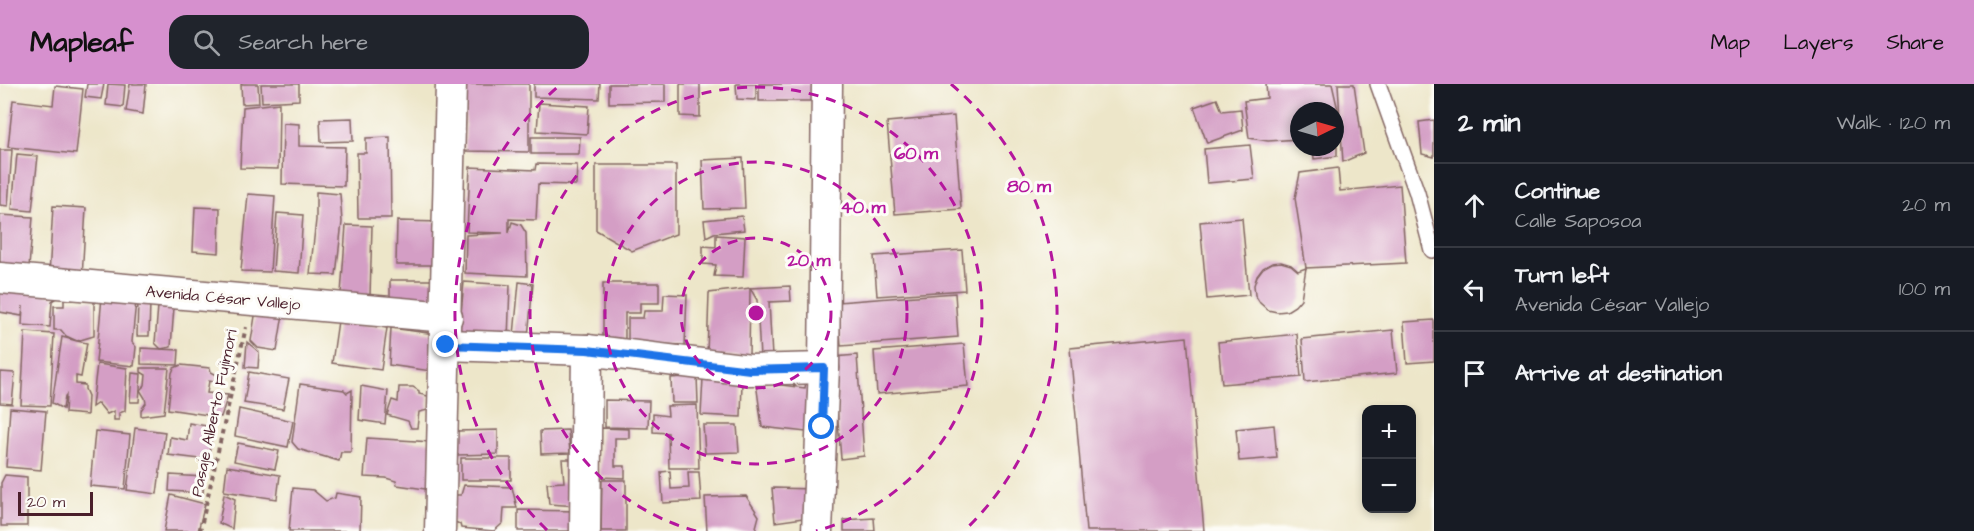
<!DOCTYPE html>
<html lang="en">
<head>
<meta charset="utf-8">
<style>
	:root { --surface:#171b24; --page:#20242c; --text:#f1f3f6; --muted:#9ea1a6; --line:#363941; --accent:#d690ce }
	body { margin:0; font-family:"Architects Daughter",sans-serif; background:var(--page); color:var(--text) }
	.controls { position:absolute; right:18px; bottom:18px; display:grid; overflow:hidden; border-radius:12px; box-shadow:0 3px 9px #0003 }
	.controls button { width:54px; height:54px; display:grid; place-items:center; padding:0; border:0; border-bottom:2px solid var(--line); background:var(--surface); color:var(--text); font:30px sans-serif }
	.compass { position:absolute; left:1290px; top:18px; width:54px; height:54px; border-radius:50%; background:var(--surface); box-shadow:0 3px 9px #0003; rotate:85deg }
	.scale { position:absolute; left:18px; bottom:15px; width:75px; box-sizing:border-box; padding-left:6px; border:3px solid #4a1f2b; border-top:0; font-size:16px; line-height:21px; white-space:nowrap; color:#4a1f2b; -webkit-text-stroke:4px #fdfcf7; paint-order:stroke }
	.stop { position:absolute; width:18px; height:18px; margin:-14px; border:4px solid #1a73e8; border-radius:50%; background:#fff }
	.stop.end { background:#1a73e8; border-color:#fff; box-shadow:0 2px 6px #0008 }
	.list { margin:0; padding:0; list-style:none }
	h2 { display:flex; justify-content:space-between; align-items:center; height:78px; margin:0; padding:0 24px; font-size:26px }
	h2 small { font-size:20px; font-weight:400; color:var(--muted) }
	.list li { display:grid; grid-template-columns:39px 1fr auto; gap:18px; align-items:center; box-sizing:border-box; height:84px; padding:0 24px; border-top:2px solid var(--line) }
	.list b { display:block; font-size:22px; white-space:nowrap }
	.list p { margin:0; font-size:20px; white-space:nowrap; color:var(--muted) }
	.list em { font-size:20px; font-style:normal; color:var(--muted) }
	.icon { flex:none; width:33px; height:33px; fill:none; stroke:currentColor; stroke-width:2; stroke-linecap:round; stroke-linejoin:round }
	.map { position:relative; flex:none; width:1434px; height:447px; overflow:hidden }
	header { display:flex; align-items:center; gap:36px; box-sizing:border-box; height:84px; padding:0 30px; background:var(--accent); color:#111 }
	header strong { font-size:28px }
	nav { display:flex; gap:33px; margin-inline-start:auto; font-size:21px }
	.search { width:420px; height:54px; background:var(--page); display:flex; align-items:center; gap:15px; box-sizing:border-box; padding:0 21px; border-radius:18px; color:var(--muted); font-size:22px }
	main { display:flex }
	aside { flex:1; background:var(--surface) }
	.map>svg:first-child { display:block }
</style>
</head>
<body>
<header>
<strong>Mapleaf</strong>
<div class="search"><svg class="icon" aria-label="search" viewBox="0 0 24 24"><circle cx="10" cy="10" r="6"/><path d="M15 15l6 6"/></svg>Search here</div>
<nav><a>Map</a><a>Layers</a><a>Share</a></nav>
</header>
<main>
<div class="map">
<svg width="1434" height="447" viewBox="0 0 1434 447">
	<rect width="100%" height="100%" fill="#fdfcf7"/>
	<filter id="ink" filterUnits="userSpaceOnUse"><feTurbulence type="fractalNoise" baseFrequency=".0167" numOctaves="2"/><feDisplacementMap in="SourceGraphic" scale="12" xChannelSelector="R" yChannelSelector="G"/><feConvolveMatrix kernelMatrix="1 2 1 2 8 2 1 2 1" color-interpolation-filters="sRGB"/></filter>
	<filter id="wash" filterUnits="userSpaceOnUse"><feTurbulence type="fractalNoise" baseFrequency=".008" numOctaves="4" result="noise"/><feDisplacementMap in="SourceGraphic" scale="24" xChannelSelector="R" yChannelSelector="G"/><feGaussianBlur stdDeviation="1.35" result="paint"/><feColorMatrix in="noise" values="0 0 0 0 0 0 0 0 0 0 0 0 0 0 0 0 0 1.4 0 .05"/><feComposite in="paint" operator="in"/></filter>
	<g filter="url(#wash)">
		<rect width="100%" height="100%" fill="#ede6c9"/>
		<g id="blocks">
			<g fill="#d49ec5">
				<polygon points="87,0 104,0 101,15 85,13"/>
				<polygon points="108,0 125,1 123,23 106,21"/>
				<polygon points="130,0 146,0 143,30 126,27"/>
				<polygon points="241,0 258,0 259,19 242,20"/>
				<polygon points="261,0 299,0 299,16 262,18"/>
				<polygon points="466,0 529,0 529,68 465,67"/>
				<polygon points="534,0 600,0 599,15 534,13"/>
				<polygon points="609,0 665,0 665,18 609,19"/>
				<polygon points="680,0 700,0 700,33 680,32"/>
				<polygon points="736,0 756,0 756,16 737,15"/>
				<rect x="759" y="0" width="58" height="17"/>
				<polygon points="1266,0 1332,0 1340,35 1338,0 1354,0 1364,69 1343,78 1340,35 1335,36 1335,27 1299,27 1299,55 1268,57 1249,54 1244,17 1267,14"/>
				<polygon points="55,2 83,5 76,70 8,63 13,16 53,21"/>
				<polygon points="1217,15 1222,27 1241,25 1243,46 1207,59 1194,23"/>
				<polygon points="279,19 278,85 240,84 243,23"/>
				<polygon points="539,19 589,22 587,50 537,47"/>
				<polygon points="954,32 961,125 895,130 887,38"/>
				<polygon points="352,34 353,57 321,58 320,35"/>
				<polygon points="1434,36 1434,73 1422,70 1419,38"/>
				<polygon points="283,39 299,40 299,62 345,63 344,102 282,100"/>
				<polygon points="390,53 391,134 358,134 357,69 366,69 366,54"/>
				<polygon points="531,53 580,53 579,70 531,70"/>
				<polygon points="1250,61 1254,95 1207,99 1204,65"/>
				<polygon points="1313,63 1337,63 1337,72 1314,75"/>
				<polygon points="0,66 12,66 8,122 0,121"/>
				<polygon points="17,70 38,72 32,127 12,125"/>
				<polygon points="743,74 745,124 704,125 702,76"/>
				<polygon points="536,80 577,81 576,101 538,100 536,136 509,135 509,149 512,138 521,141 526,149 527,192 465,189 466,151 503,149 467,148 470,83 535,86"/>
				<polygon points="596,81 676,81 676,150 632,167 596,146"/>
				<polygon points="1338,84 1340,107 1400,101 1406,179 1306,184 1301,215 1295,222 1287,227 1277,228 1268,226 1260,219 1255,211 1254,201 1257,192 1263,184 1272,179 1281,178 1291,181 1298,187 1306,184 1295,114 1300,89"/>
				<polygon points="316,108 340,110 342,138 336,191 310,190 316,136"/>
				<polygon points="248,110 275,112 270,188 241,187"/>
				<polygon points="53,122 86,124 82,194 49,192"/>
				<polygon points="195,123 220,124 219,169 193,167"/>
				<polygon points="277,129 303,131 299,189 273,187"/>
				<polygon points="0,131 33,133 29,183 0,181"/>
				<polygon points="742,132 744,146 714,149 706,153 704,136"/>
				<polygon points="1242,134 1249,211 1207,215 1200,138"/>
				<polygon points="397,137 442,138 441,181 396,181"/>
				<polygon points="346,141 372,142 370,212 341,210"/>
				<polygon points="716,151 745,153 743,193 714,192 716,181 703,180 703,162 716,163"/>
				<polygon points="962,166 965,206 877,212 874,172"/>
				<rect x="390" y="196" width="47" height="24"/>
				<polygon points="464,198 510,201 508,255 459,251"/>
				<polygon points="519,198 533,200 528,253 514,251"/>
				<polygon points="603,199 659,199 659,219 640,219 640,229 625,229 625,256 603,255"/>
				<polygon points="790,202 791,217 769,218 772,273 760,274 757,216 750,204"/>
				<polygon points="0,204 53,211 55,215 52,217 50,243 22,241 23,222 22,232 0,228"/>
				<polygon points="750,204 749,273 707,271 709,209"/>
				<polygon points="955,209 958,253 841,262 838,218"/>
				<polygon points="664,210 687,211 685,261 628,259 628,234 643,234 644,227 663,227"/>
				<polygon points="102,213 136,217 132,258 136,263 134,282 96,278"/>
				<polygon points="64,216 94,216 94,252 77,257 87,259 81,293 76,292 76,300 85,301 85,305 88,312 87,331 65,329 66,311 65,312 63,325 52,319 62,253 77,257 66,252 61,246 54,246 54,222 64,222"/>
				<polygon points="138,217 150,218 149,252 137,252"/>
				<polygon points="158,222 174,223 171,263 161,265 155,259"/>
				<polygon points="256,226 283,230 277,267 258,264 251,257"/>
				<polygon points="1434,236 1434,277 1407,279 1404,238"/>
				<polygon points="338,237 387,244 381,286 332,279"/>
				<polygon points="391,244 435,250 431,287 389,281"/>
				<polygon points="1393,246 1397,289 1305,298 1302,255"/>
				<polygon points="25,248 54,250 50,322 21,321"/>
				<polygon points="1297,250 1301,293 1222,300 1218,258"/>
				<polygon points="1187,253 1204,447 1086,447 1070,264"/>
				<polygon points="247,258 259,268 258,284 245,283"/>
				<polygon points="964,260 968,302 877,310 874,267"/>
				<polygon points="141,264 179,266 178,281 141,280"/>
				<polygon points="857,271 864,372 841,375 833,273"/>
				<polygon points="97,280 127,284 125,327 119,329 119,336 114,336 114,327 107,330 98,319 92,323"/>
				<polygon points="181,281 210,284 211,288 217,291 216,298 209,297 207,309 228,311 221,333 168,325 172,289 174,284"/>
				<polygon points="141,284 169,284 164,329 141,332 141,326 146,319 145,314 140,306 145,301 146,291 141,288"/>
				<polygon points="0,288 15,289 12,320 0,319"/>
				<polygon points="249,288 289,295 283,325 244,319"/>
				<polygon points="132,289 141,290 139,318 130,318"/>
				<polygon points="818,291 815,349 762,343 756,298 805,304 807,292"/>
				<polygon points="697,292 698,319 672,319 671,294"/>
				<polygon points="703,294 742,296 741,333 701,331"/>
				<polygon points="300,300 344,306 347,309 352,306 351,368 341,368 339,377 298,365 292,358"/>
				<polygon points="361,302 388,307 385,340 359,336"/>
				<polygon points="399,303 413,303 419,307 419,310 428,312 428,326 419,328 417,344 411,344 408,337 387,331 392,316 398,318"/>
				<polygon points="605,316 649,317 648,344 605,343"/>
				<polygon points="697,321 699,384 669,384 668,349 653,348 653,330 668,332 667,322"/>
				<polygon points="10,324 46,327 41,386 6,383"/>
				<polygon points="239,325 293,337 288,363 235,352"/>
				<polygon points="189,339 213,343 208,376 168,371 170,353 187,356"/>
				<polygon points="703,341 737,341 739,368 705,369"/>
				<polygon points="1274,341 1277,374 1239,377 1236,345"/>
				<polygon points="135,344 165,348 157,410 127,406"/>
				<polygon points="601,344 629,345 629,354 615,354 615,382 625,382 625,394 600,393"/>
				<polygon points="498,346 498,370 457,371 457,347"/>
				<polygon points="568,346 570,369 541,370 540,347"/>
				<polygon points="95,347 130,351 125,405 90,402"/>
				<polygon points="367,354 432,358 432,406 397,401 396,397 386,394 364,393"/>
				<polygon points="238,359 279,367 275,385 234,377"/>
				<rect x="461" y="374" width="50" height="22"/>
				<polygon points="562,375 577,375 577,422 549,420 547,399 564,398"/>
				<polygon points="227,382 280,391 277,415 224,407"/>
				<polygon points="670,387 671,405 689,404 688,388 699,388 701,417 663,419 661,388"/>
				<polygon points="5,391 27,393 27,442 1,442 1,399"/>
				<polygon points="170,391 204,393 203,409 169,407"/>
				<polygon points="602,396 626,396 626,447 601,447"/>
				<polygon points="464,401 512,403 517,424 504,424 503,439 494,447 461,444 460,440 450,436 451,411 461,411"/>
				<polygon points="293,404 313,406 326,417 335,414 336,409 361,413 360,447 289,447"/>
				<polygon points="772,404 814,405 817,432 775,438"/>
				<polygon points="224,410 235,415 232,445 219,439"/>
				<polygon points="171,411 205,420 198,447 164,447"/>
				<polygon points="746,412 759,432 755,447 707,447 705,413"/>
				<polygon points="518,426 578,427 578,447 518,447"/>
				<polygon points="874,434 875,447 844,447 844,436"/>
			</g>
		</g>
	</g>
	<g filter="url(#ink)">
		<use href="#blocks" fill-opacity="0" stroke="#836562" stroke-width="1.5"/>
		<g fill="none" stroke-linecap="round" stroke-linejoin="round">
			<defs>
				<polyline id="service" points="1378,0 1417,109 1432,166"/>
				<g id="minor">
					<polyline points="0,194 447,233"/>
					<polyline points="446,261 587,266 750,286 824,284"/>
					<polyline points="440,447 451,0"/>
					<polyline points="585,447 587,266"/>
					<polyline points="817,447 824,284 827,0"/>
				</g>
			</defs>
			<use href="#service" stroke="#836562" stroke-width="18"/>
			<use href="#minor" stroke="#836562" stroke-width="33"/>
			<polyline stroke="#836562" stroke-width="4" stroke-dasharray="4.5 4.5" stroke-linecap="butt" points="200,447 246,243"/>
			<use href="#service" stroke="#fff" stroke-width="15"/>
			<use href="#minor" stroke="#fff" stroke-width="30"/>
		</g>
	</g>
	<g fill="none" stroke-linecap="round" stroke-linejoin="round" filter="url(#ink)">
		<polyline stroke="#1a73e8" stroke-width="8" points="446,261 587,266 750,286 824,284 822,343"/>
	</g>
	<g fill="none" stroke="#b5179e" stroke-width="3" stroke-dasharray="10 8">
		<circle cx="756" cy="229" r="75"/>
		<circle cx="756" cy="229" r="151"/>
		<path d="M696 447A226 226 0 1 1 816 447"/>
		<path d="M547 446A301 301 0 0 1 561 0M951 0A301 301 0 0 1 965 446"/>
	</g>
	<g text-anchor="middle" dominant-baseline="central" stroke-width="6" stroke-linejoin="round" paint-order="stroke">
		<g font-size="16" fill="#4a1f2b" stroke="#fdfcf7">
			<text transform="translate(223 214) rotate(5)">Avenida César Vallejo</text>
			<text transform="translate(214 329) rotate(-78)">Pasaje Alberto Fujimori</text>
		</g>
	</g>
	<circle cx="756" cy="229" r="9" fill="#b5179e" stroke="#fdfcf7" stroke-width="3"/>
	<g font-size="18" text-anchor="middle" font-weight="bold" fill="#b5179e" stroke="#fdfcf7" stroke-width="6" stroke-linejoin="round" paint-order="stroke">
		<text x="916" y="75">60 m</text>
		<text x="1029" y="108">80 m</text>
		<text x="863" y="129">40 m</text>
		<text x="809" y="182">20 m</text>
	</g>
</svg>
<div class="controls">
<button>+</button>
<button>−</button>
</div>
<svg class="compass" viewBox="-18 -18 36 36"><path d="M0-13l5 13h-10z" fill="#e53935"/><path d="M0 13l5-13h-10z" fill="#9ea1a6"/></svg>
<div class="scale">20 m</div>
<div class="stop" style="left:822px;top:343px"></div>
<div class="stop end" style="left:446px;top:261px"></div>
</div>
<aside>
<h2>2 min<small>Walk · 120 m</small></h2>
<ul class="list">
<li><svg class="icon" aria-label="ahead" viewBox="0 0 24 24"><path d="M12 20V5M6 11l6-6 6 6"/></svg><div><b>Continue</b><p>Calle Saposoa</p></div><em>20 m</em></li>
<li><svg class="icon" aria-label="left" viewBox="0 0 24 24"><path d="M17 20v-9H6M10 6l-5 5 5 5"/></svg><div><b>Turn left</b><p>Avenida César Vallejo</p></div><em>100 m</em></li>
<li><svg class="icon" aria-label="arrive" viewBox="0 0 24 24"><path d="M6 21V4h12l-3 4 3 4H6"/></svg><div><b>Arrive at destination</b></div></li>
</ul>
</aside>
</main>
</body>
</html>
